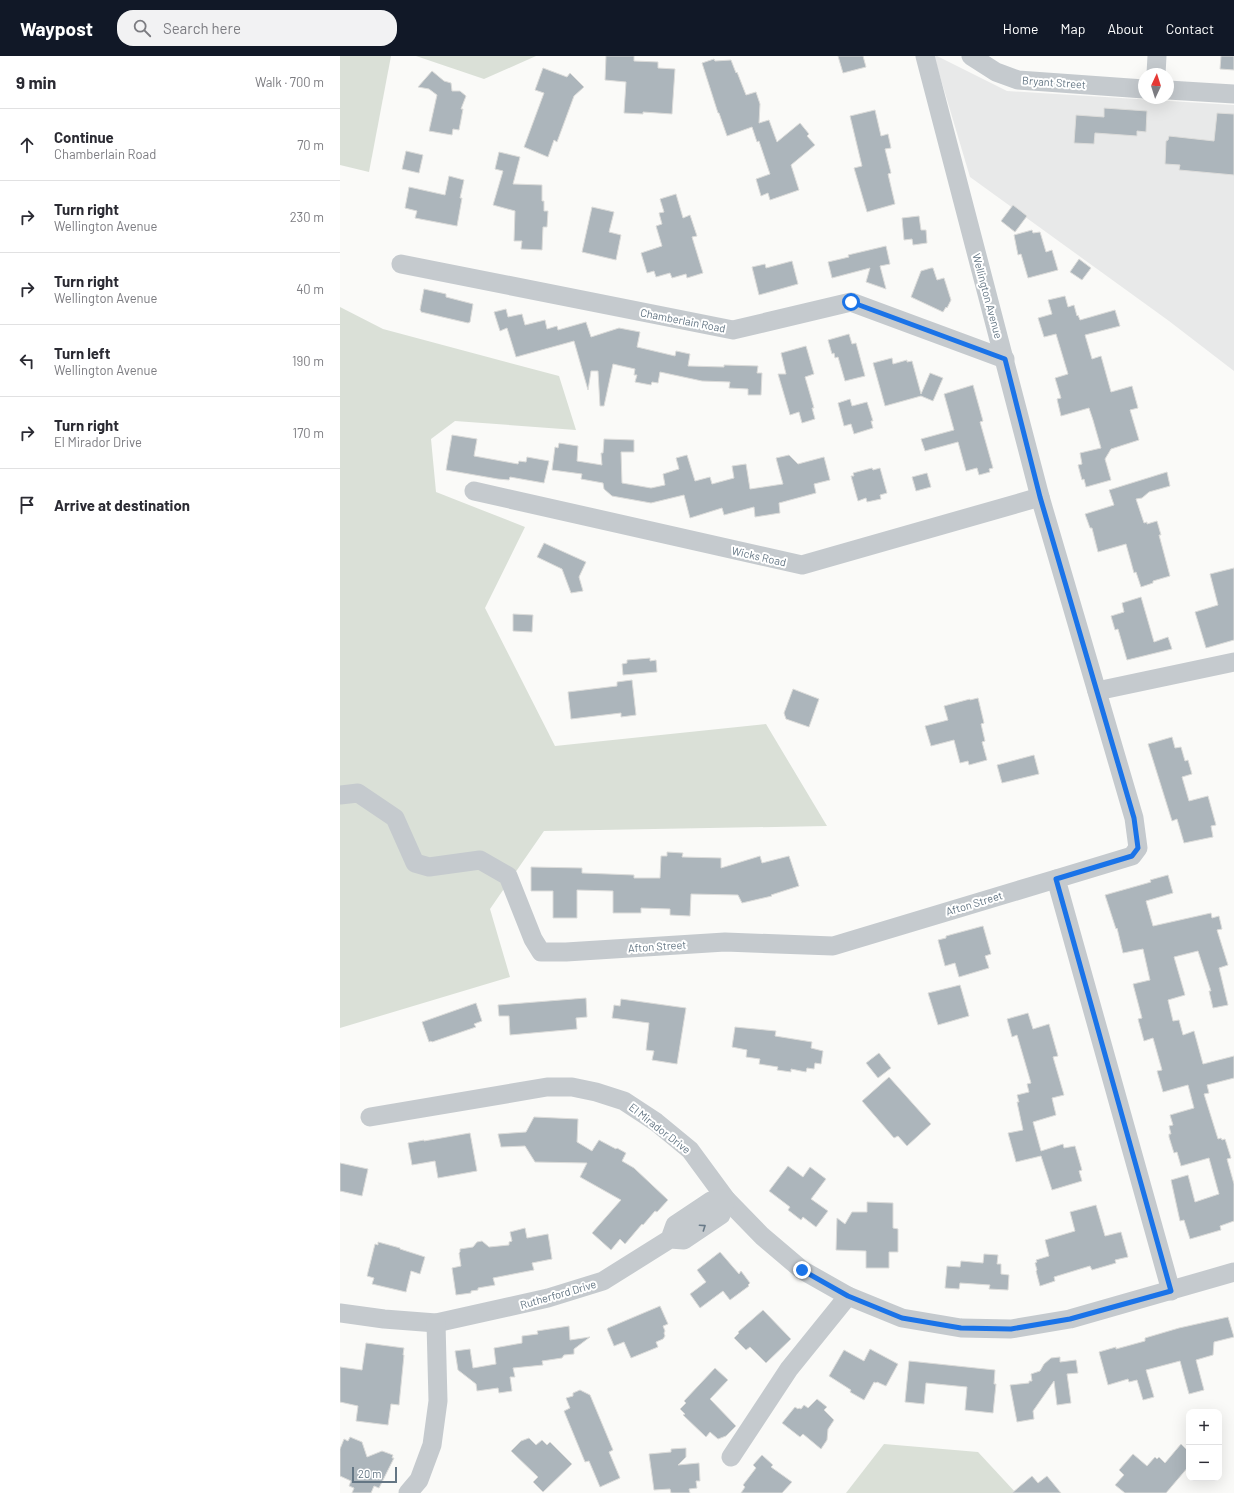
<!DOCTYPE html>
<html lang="en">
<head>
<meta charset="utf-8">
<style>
	:root { --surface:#fff; --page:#f2f2f3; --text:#2b2b33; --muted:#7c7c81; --line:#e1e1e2; --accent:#111827 }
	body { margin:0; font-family:Barlow,sans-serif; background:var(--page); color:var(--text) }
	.controls { position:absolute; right:12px; bottom:12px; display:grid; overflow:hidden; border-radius:8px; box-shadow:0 4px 16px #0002 }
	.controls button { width:36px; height:36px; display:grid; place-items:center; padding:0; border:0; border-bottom:1px solid var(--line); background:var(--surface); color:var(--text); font:20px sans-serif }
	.compass { position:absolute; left:798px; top:12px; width:36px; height:36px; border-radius:50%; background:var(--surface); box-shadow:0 4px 16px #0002; rotate:4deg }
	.scale { position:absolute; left:12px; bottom:10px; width:45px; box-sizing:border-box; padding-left:4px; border:2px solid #647684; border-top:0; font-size:11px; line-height:14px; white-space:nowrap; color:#647684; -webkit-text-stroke:3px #fff; paint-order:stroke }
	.stop { position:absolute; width:12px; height:12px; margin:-9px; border:3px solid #1a73e8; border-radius:50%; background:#fff }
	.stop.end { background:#1a73e8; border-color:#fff; box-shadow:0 1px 4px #0008 }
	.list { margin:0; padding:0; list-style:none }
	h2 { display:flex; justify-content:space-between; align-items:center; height:52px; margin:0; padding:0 16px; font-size:17px }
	h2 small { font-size:13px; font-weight:400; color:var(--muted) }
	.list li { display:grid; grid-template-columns:26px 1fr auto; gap:12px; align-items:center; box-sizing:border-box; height:72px; padding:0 16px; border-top:1px solid var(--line) }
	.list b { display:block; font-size:15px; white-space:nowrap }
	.list p { margin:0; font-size:13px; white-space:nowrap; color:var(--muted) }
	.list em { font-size:13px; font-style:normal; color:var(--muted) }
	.icon { flex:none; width:22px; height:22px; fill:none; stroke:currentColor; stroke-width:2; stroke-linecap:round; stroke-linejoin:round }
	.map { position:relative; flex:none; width:894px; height:1437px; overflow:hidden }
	header { display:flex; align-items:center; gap:24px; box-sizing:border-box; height:56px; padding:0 20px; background:var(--accent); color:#fff }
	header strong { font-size:19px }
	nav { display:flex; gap:22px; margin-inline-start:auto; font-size:14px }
	.search { width:280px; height:36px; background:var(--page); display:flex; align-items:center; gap:10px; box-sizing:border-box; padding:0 14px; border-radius:16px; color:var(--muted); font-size:15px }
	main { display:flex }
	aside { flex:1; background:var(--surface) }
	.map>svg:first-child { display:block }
</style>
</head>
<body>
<header>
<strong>Waypost</strong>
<div class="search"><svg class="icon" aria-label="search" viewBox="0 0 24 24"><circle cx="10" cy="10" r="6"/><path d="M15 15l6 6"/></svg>Search here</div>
<nav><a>Home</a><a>Map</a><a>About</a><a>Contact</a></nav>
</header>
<main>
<aside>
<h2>9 min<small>Walk · 700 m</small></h2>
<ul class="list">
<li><svg class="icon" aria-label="ahead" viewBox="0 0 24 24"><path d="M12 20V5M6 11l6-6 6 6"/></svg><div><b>Continue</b><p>Chamberlain Road</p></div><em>70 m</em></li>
<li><svg class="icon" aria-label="right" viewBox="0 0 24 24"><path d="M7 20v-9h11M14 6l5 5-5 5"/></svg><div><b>Turn right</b><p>Wellington Avenue</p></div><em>230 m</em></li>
<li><svg class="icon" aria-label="right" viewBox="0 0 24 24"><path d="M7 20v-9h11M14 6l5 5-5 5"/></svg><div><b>Turn right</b><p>Wellington Avenue</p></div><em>40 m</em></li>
<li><svg class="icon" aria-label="left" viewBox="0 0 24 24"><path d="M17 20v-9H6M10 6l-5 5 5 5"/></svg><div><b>Turn left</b><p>Wellington Avenue</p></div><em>190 m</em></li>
<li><svg class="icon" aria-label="right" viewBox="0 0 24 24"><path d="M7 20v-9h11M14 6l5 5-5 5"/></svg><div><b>Turn right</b><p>El Mirador Drive</p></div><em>170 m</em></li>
<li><svg class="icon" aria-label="arrive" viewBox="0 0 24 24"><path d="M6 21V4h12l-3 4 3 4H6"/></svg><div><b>Arrive at destination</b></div></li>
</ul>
</aside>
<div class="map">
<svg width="894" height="1437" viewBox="0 0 894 1437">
	<rect width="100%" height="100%" fill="#fafaf8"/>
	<polygon fill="#e8e9e9" points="594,0 597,0 667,35 894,49 894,315 829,265 630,121"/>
	<g fill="#dae0d7">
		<polygon points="0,0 51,0 29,116 0,109"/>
		<polygon points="76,0 196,0 144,23"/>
		<polygon points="0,251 43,273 219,320 236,374 115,365 91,383 96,436 185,471 145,552 215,690 426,668 487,770 204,775 150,853 170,921 0,972"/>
		<polygon points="544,1388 638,1396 676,1437 506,1437"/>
	</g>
	<g fill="#acb5bb" stroke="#dcdcda">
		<polygon points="266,0 294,0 294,5 318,6 318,12 335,13 332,58 303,56 303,58 284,57 286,26 265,24"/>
		<polygon points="498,0 523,0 526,11 503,17"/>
		<polygon points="881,0 894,0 894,14 880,13"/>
		<polygon points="374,3 375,5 391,4 396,17 397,16 406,39 416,36 420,48 419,67 429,64 437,86 460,67 469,78 467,80 475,89 451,109 459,134 430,144 428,137 421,140 416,123 430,118 419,85 417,86 412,71 387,80 379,57 378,57 362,7"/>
		<polygon points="203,12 227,21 230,17 244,31 234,40 217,86 214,84 208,101 184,91 204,37 195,34"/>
		<polygon points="92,15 104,25 111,27 112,35 120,35 126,40 121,53 123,53 119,74 113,73 112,79 89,75 97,39 89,33 78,31"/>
		<polygon points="764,52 807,55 806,76 797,75 797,80 755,77 754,88 734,87 736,59 764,61"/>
		<polygon points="535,54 541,80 548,78 551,92 545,93 551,117 548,118 555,148 527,156 514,112 522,110 510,60"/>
		<polygon points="877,57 894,58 894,119 839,114 840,109 825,108 826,85 828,84 829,80 874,85"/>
		<polygon points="66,95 83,99 79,117 62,113"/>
		<polygon points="159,96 180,101 173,128 202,129 202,145 204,145 204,155 208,155 207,171 203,171 202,194 181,193 182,185 174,185 175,155 153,149 163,115 155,113"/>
		<polygon points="109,120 124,124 120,142 122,142 117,170 75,162 77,155 65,152 69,131 105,139"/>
		<polygon points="336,138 343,162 350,159 357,180 352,181 363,217 347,222 346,218 332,222 330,217 316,221 314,215 307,217 301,197 322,190 316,170 322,168 319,157 324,156 320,143"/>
		<polygon points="673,149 687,160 675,176 661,165"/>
		<polygon points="252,151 274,156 269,176 281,179 276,204 242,196"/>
		<polygon points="579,160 581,174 586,174 587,187 573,189 572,183 564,184 562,162"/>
		<polygon points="692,174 693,177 700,176 706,196 712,194 718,214 688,222 681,198 678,199 674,179"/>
		<polygon points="546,190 550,208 540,210 546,233 526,226 530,212 492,222 488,206 509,201 508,199"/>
		<polygon points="739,203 751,212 742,224 730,216"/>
		<polygon points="452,205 458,228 419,239 412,211 425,208 426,212"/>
		<polygon points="591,212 593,212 597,224 604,222 611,244 607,252 606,251 603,256 571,241 581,215"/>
		<polygon points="84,233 106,238 106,241 133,248 130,266 128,267 81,256 81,255 80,254"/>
		<polygon points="725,240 728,251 734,249 737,260 738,259 740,264 775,254 780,270 745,279 752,303 761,300 771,336 792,330 798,352 790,354 799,384 771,393 765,403 771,424 746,431 744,423 742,424 738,409 742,408 740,397 761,392 753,364 749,352 721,360 717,343 721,342 715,322 728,318 716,278 704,281 698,262 712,258 708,244"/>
		<polygon points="166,253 168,261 182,258 185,269 205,264 207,273 217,270 218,274 246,266 251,281 279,272 300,276 297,291 335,300 336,295 350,298 348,310 384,311 384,309 418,310 417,317 422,317 421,339 408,339 408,333 389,332 390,326 362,325 320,316 318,327 312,326 311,329 295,326 297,319 294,319 295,313 273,308 264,350 260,350 258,315 251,315 248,334 234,285 176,301 167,272 160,275 154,256"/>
		<polygon points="509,278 512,288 516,287 525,320 505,325 498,301 495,302 494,297 492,298 488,284"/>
		<polygon points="466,290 474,318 465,321 474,352 472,352 475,363 462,367 459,356 450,359 438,318 446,318 441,297"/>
		<polygon points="552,302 553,308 567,304 567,306 572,305 581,338 590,317 603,322 593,345 581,340 545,350 533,307"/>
		<polygon points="633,329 643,365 640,366 653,412 649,413 650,416 639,419 637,412 626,415 618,386 585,395 581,383 614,374 604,338"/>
		<polygon points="510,343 512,350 527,346 533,365 531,365 533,372 514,378 511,368 504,370 498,347"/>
		<polygon points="112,379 137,383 134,400 178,408 179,405 186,406 187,401 209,405 204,427 170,421 169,424 158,423 106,414"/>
		<polygon points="264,383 294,384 294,396 281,396 282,427 311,432 325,429 323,418 339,413 336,402 347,399 355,425 370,421 372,428 394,422 392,410 406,408 410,433 443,428 436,402 449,399 458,408 484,401 490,424 474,428 476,437 439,447 440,457 415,461 414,451 384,459 382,452 350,462 344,439 311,447 272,440 264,433 263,427 241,423 242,418 212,414 215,391 218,392 219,387 238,390 237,405 262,409 261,397 263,397"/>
		<polygon points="532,412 533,414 540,412 547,437 540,439 541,443 527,446 526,442 518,445 511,420 514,420 513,417"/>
		<polygon points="827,416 830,430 809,436 802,442 796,443 804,467 807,466 807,468 817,465 821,479 819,479 830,520 813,525 813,527 801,531 796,516 794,517 786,488 758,496 752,472 750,472 745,458 774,449 769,434"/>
		<polygon points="587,417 591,431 576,435 572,421"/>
		<polygon points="204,487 246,506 239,521 243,535 231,537 222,513 197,501"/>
		<polygon points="894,512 894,584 866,592 855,556 878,549 870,518"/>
		<polygon points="801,541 814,586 828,581 832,593 787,604 778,573 775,574 771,560 784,556 782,547"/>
		<polygon points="173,558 193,559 192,576 173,575"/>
		<polygon points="310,602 310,605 316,604 317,616 283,619 282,608 287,607 287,604"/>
		<polygon points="292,624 296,659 281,661 281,657 231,663 228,636 277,630 277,626"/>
		<polygon points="453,633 479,643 469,671 446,663 444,657"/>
		<polygon points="638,642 644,667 641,668 645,685 642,686 647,704 629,709 628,705 620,707 614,684 591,690 585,670 608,664 604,650 630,643 630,644"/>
		<polygon points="832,681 835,692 841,691 845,705 848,704 852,718 842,721 849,745 868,740 876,769 871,770 873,781 844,787 837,763 832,765 808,688"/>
		<polygon points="694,699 699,718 662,727 657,709"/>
		<polygon points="327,796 343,797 342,801 381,802 381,812 420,800 422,807 449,800 459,830 431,839 432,840 402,847 398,839 351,838 350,860 330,859 330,853 301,852 301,857 273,857 273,835 237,834 237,862 213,862 213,835 191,835 191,811 242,812 242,817 294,819 294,822 320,822 321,800 327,800"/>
		<polygon points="828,819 833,837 806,845 813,870 871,857 872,862 879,860 882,873 877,874 888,909 879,912 888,949 873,952 869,935 871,935 858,895 834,901 845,939 828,944 833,965 839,964 843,979 854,975 863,1008 894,1000 894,1022 867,1029 869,1037 864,1038 878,1083 881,1082 882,1084 885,1083 891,1102 887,1103 894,1128 894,1165 880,1170 881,1174 850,1183 844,1164 840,1165 831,1124 848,1119 855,1146 879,1138 869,1102 841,1110 837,1096 834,1097 829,1081 829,1078 831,1078 829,1070 833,1069 830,1059 854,1052 848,1029 823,1036 817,1015 822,1014 813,982 804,985 798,963 802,962 793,928 810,924 803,893 783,897 777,872 776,873 765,839 811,826 810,824"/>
		<polygon points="643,870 651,898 645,900 649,912 619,921 615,907 605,910 598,884 606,882 606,880"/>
		<polygon points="620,929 629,960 598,969 588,937"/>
		<polygon points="246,942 247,961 236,962 237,973 170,979 169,960 159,960 158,949"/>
		<polygon points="281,943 346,952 337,1008 312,1004 314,995 306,994 309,967 272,962 274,949 280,950"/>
		<polygon points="136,947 142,965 134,968 136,971 92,986 91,985 89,986 82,966"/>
		<polygon points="688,957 693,973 709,968 718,1000 713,1001 724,1039 712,1042 716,1059 693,1066 701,1095 723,1088 724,1092 735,1090 742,1114 739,1115 742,1125 712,1134 701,1100 676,1106 668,1077 683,1074 677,1046 679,1046 677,1039 689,1036 687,1028 691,1027 677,979 672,981 667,963"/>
		<polygon points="395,971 436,975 435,980 472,986 471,992 483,995 481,1008 475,1007 474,1013 467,1012 466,1016 451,1013 451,1016 437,1014 438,1011 419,1008 420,1003 406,1001 407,994 392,991"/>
		<polygon points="539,997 551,1012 538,1022 526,1007"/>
		<polygon points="549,1021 591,1068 567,1090 558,1080 554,1082 522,1045"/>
		<polygon points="194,1061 238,1063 237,1086 252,1095 259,1084 276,1093 277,1092 286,1097 282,1105 294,1112 328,1144 317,1156 315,1155 303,1169 302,1168 285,1188 280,1183 271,1194 252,1177 281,1144 240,1121 247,1107 195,1106 185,1090 161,1091 158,1078 186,1076"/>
		<polygon points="130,1077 137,1115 98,1122 95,1105 72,1109 68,1087 84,1084 84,1085"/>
		<polygon points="0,1107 28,1113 22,1140 0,1135"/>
		<polygon points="448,1110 463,1121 470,1111 486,1123 471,1143 488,1155 476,1171 463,1161 461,1164 448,1154 450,1151 429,1135"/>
		<polygon points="527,1146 553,1147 553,1172 558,1173 558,1196 549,1196 549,1212 526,1212 526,1195 496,1194 497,1162 505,1168 512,1156 527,1156"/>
		<polygon points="756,1149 765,1180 781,1176 788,1201 775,1204 776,1207 752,1214 750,1210 714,1221 715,1225 700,1230 696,1215 697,1214 695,1207 697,1206 696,1204 709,1200 705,1184 735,1175 730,1156"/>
		<polygon points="185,1172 187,1182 208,1178 212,1203 192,1207 194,1214 153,1222 155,1229 138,1232 138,1234 131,1235 131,1237 116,1239 112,1212 121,1210 119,1197 120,1196 120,1193 133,1191 137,1186 142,1185 149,1191 169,1189 169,1186 172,1185 170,1176"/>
		<polygon points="38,1186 60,1192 60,1193 85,1201 80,1218 71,1215 66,1236 32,1228 34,1222 27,1220 35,1188 38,1189"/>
		<polygon points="380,1196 399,1218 401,1215 410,1227 408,1229 409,1230 390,1244 383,1235 360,1252 350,1238 366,1226 357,1214"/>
		<polygon points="644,1198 658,1199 657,1208 661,1208 661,1218 669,1219 668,1234 649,1233 650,1229 620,1227 619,1233 605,1232 607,1210 620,1211 621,1205 643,1207"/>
		<polygon points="320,1250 328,1268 323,1270 325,1275 324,1277 325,1280 323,1283 316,1286 318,1291 291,1302 284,1286 274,1290 267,1273 268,1272"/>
		<polygon points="423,1254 451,1283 426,1307 410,1291 406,1294 394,1282 399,1277 398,1276"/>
		<polygon points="888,1261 894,1281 874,1286 873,1299 856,1304 864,1334 849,1338 840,1305 806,1314 814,1341 803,1344 797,1324 789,1326 788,1323 768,1329 759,1296 776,1291 776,1293 805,1285 805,1282 839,1272"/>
		<polygon points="229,1270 230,1284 250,1281 234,1293 234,1298 224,1299 222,1302 202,1305 203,1309 173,1312 175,1321 170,1321 172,1335 159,1337 158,1332 137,1335 136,1328 118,1314 115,1295 130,1293 133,1312 156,1308 154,1292 182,1287 182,1280 198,1278 197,1275"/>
		<polygon points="26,1287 64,1292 63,1299 64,1299 59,1349 51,1348 48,1369 16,1365 18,1350 0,1346 0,1311 22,1314"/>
		<polygon points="530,1293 558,1308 546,1330 537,1326 536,1327 534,1326 524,1344 510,1336 511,1334 489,1320 504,1294 524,1305"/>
		<polygon points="720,1301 720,1306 736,1304 738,1317 727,1318 731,1347 717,1349 714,1325 693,1355 694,1363 677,1366 670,1329 689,1327 689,1325 692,1325 691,1318 700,1315 704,1308 711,1302"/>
		<polygon points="569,1305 655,1314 654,1328 656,1328 653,1357 625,1354 627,1331 586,1327 584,1348 565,1346"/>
		<polygon points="375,1312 388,1324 370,1343 396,1370 386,1380 378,1383 370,1376 366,1381 343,1359 345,1358 340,1353 346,1347 344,1345"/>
		<polygon points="240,1334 250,1339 273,1394 269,1396 280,1422 260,1431 249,1405 245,1406 224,1355 230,1352 226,1342 233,1340 233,1337"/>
		<polygon points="477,1343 487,1351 484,1354 494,1364 488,1373 487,1384 481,1393 463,1378 460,1381 442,1367 455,1351 458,1353 459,1352 461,1353 464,1349 468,1352"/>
		<polygon points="10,1381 22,1386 27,1401 42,1395 53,1399 52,1402 54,1402 39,1432 34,1430 31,1437 12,1437 14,1432 9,1430 11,1425 0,1420 0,1393 4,1383 8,1385"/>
		<polygon points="189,1382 196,1389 202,1384 207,1389 210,1386 232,1408 203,1436 193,1426 198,1421 171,1395 181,1385"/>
		<polygon points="841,1388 849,1396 849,1410 826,1437 785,1437 775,1429 784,1419 779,1414 793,1398 807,1410 815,1401 817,1403 819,1401 825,1407"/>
		<polygon points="346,1392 346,1401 338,1409 359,1407 360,1425 356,1425 357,1432 349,1433 350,1437 331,1437 330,1433 314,1434 309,1398 331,1396 331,1393"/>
		<polygon points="422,1399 433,1409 431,1411 452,1426 442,1437 401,1437 405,1431 403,1429 416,1412 413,1409"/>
		<polygon points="692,1420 698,1427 707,1420 721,1437 672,1437"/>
	</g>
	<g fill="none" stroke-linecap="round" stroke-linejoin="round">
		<g stroke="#c5cace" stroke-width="19">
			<polyline points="585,0 700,441 794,762 798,792 792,800 716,823 831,1235"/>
			<polyline points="631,0 656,16 678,24 804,33"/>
			<polyline points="816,18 817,0"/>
			<polyline points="828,34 894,38"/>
			<polyline points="61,208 393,274 511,246 665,303"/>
			<polyline points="134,435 462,509 700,441"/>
			<polyline points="757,635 894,606"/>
			<polyline points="0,739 18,737 55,762 75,807 89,811 140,804 168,820 193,883 201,896 226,896 385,886 493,890 716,823"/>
			<polyline points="30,1061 207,1031 232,1031 256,1036 284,1045 316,1066 350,1094 386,1143 422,1180 462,1214 508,1240 562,1262 621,1272 671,1273 730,1263 894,1216"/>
			<polyline points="0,1257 44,1263 96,1267 208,1242 263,1225 330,1183 335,1169 371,1145 386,1143 381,1159 344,1184 330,1183"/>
			<polyline points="391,1401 449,1313 508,1240"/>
			<polyline points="68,1437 79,1424 92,1389 98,1345 96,1267"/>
		</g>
	</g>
	<defs><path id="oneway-chevron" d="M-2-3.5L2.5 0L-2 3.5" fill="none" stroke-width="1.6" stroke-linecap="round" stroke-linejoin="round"/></defs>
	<use stroke="#697a88" href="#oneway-chevron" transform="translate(363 1171) rotate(-34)"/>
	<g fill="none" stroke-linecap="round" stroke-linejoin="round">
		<polyline stroke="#1a73e8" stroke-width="5" points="462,1214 508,1240 562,1262 621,1272 671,1273 730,1263 831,1235 716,823 792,800 798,792 794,762 700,441 665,303 511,246"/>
	</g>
	<g text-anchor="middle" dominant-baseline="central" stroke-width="4" stroke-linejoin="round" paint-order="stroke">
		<g font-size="11" fill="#647684" stroke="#fff">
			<text transform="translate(714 26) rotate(4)">Bryant Street</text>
			<text transform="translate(648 240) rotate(75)">Wellington Avenue</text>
			<text transform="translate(343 264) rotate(11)">Chamberlain Road</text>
			<text transform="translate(419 500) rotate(13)">Wicks Road</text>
			<text transform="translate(634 847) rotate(-17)">Afton Street</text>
			<text transform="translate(317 890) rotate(-4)">Afton Street</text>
			<text transform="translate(320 1072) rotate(38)">El Mirador Drive</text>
			<text transform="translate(218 1238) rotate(-16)">Rutherford Drive</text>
		</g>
	</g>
</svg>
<div class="controls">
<button>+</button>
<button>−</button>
</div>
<svg class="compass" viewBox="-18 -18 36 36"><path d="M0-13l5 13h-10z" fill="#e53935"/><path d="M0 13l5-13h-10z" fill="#7c7c81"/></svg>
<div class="scale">20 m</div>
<div class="stop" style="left:511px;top:246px"></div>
<div class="stop end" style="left:462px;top:1214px"></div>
</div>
</main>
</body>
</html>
